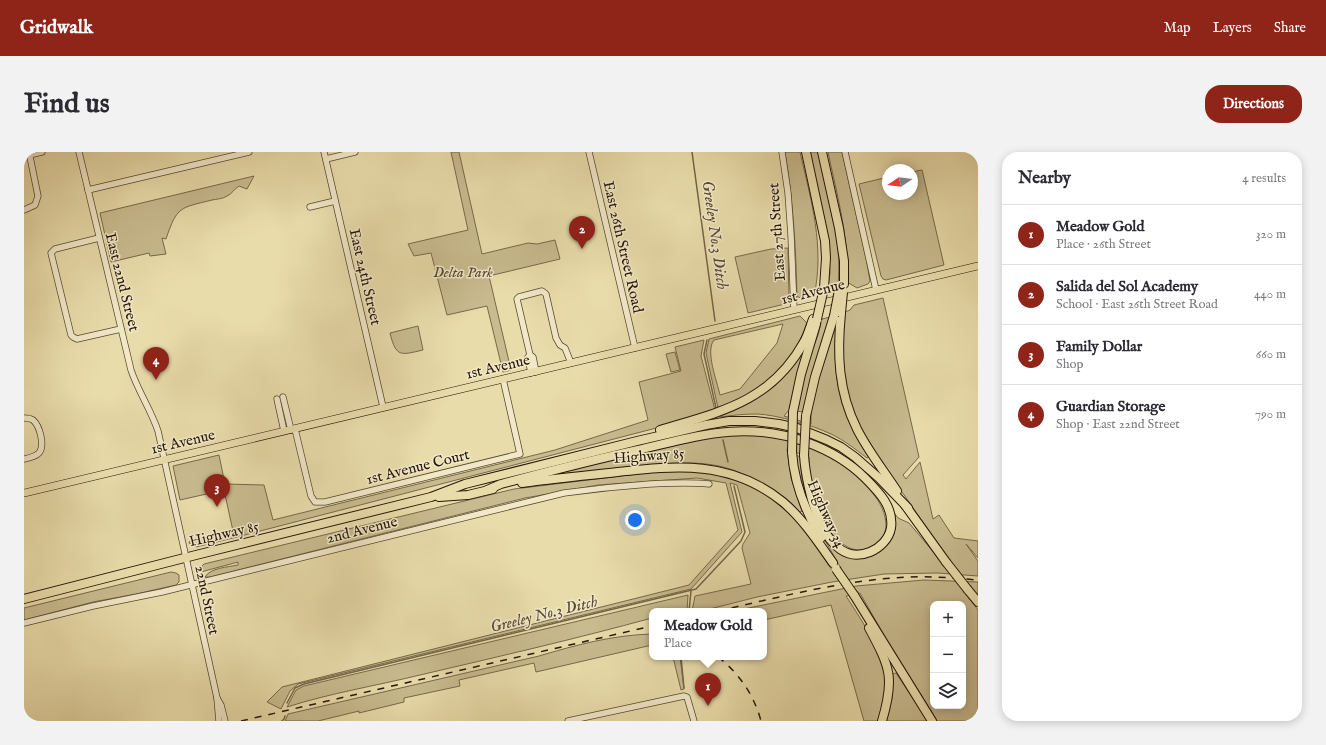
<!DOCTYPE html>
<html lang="en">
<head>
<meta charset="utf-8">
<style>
	:root { --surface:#fff; --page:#f2f2f3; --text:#2b2b33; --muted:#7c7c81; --line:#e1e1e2; --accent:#8f2418 }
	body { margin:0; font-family:"IM FELL English",serif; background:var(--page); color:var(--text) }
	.controls { position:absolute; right:12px; bottom:12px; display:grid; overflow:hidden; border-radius:8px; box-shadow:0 2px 10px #0003 }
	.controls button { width:36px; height:36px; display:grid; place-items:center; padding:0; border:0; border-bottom:1px solid var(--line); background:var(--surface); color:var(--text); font:20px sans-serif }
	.compass { position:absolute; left:858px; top:12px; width:36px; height:36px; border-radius:50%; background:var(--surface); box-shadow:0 2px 10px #0003; rotate:257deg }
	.you { position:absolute; left:611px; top:368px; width:14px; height:14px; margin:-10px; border:3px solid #fff; border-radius:50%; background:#1a73e8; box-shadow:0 0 0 6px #1a73e833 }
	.badge { display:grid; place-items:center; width:26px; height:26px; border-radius:50%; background:var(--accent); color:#fff; font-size:13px; font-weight:700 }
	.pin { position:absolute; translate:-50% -33px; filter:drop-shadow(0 1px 2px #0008) }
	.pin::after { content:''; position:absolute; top:21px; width:14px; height:12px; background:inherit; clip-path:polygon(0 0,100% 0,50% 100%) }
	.popup { position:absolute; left:625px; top:456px; width:118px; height:52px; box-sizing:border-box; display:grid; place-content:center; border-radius:8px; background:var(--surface); filter:drop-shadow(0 1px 3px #0005); font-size:13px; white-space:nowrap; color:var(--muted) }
	.popup b { font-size:15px; color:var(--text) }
	.popup::after { content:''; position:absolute; left:50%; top:100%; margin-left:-8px; border:8px solid transparent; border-top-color:var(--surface) }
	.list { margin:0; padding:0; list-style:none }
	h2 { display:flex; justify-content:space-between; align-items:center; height:52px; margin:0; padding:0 16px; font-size:17px }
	h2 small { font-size:13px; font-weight:400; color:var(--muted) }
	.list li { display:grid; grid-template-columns:26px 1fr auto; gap:12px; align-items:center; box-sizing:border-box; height:60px; padding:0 16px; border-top:1px solid var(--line) }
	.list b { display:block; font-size:15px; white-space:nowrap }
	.list p { margin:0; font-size:13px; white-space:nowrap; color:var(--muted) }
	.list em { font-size:13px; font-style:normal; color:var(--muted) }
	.icon { flex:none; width:22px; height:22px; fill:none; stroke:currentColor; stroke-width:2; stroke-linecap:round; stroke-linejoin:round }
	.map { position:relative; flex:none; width:954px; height:569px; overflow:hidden; border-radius:16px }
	header { display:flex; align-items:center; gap:24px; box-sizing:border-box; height:56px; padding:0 20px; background:var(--accent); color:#fff }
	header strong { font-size:19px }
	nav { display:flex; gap:22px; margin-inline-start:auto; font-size:14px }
	.intro { display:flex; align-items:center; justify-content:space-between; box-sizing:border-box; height:96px; padding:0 24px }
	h1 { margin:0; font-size:28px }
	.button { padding:10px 18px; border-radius:16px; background:var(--accent); color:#fff; font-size:14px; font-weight:700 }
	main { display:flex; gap:24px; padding:0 24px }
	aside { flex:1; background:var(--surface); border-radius:16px; box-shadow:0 2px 10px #0003 }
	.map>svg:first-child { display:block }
</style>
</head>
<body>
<header>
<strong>Gridwalk</strong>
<nav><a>Map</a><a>Layers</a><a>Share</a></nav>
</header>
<div class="intro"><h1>Find us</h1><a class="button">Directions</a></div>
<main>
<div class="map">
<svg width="954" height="569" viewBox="0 0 954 569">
	<rect width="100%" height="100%" fill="#e9dcab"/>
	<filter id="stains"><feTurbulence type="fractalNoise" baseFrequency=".005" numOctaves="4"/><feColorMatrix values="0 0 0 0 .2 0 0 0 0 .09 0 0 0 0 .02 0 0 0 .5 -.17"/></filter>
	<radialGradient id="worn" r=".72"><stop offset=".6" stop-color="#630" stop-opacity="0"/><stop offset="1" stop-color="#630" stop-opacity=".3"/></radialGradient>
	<g fill="#c8bb8f" stroke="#76694a" fill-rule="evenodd">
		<polygon points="427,0 435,0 458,102 504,91 513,92 531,88 536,107 465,124 487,218 479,220 463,154 423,163 407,101 390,104 384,92 444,78"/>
		<path d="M761 0H776C787 48 801 95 790 144L778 148 775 145H773C772 96 769 48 761 0Z"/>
		<path d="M785 0H795C805 44 818 87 814 133L804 134 806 121 805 102Z"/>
		<path d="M804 0H818L842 106 846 129 844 132 833 136 823 130C825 85 813 43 804 0Z"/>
		<polygon points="898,18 920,113 862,128 859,127 857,124 835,32 864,25 864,42 888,42 888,20"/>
		<path d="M230 24 223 37 215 34C210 37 208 42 203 44 199 47 192 47 188 48 156 56 153 54 142 87L138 86 142 102 126 104 125 101 87 110 76 61Z"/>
		<polygon points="764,96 765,145 763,145 763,150 761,152 724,161 711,105 747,97"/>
		<path d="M859 146 895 305 879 323 882 327 896 310 909 367 915 363 930 386 954 389V406L942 392 954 409V424L914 421 860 422 808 430 733 445 678 459H668L671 444 727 432 718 396 719 392 726 381 713 333 706 331 718 380 667 437 274 532 266 539 257 557 243 550 258 535 665 433 714 378 702 331 673 326 574 333 501 346 186 425H181C186 416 204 415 214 413V410L177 420 178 414 180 412 490 337 630 320C649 319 669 318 688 321 713 324 745 343 763 360 781 376 794 398 808 418L817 416 800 387C810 396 834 414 847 403 856 395 863 383 871 374V362L874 366 885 371 917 409 927 410C904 377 881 345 859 312 843 287 827 262 821 233 817 209 819 184 821 160L826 158 830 153Z"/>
		<path d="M776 164 783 171C772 203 752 227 723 244 714 249 703 252 694 256L682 201 685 187ZM759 172 753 191 716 237 696 243C693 229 681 199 690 188Z"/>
		<polygon points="806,165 779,260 772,259 784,210 794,183 798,167"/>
		<path d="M394 174 399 198C377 203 372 206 366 181Z"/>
		<path d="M810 178 812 181C810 210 812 240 824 267 830 280 838 292 845 305L843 306C831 297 820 288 807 282 788 273 754 263 733 262 721 262 709 263 697 265L696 263C720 253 747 242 764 220 772 211 777 199 783 188L770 236 765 258 760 264 787 272V253L800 208Z"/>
		<polygon points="680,188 677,204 691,258 640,274 217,384 172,395 172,394 165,391 166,389 209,379 200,338 156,348 149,314 195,303 201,332 240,333 249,368 531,298 624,268 615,230 657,219 651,195"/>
		<polygon points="651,200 656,218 647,220 642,202"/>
		<path d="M701 283C716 284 732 282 747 284 788 290 825 310 850 343 859 354 866 372 859 385 856 392 848 395 842 397 823 404 802 378 795 362 789 344 785 324 785 305L763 297 767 326 778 359 776 360C757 343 734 327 709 318 675 306 636 312 601 316 576 318 552 321 528 323V322L682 286Z"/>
		<polygon points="770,302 776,305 778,328 782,343 794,376 784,358"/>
		<polygon points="147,420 152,421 155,423 155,430 152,433 112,442 69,450 0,468 0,456"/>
		<path d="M900 428 954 430V443L949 438H939L954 458V569H913L877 513 836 441 822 444C838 469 865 508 862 539 861 549 857 560 854 569H840L807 453 740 468V459H710L832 434ZM909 452H939V554H909Z"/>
		<path d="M664 443 663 459H628V466C551 487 473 505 396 523 351 534 307 541 263 555L272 538 280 534Z"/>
		<path d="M628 482V493L512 520 510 511 435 528 436 534 380 546V550L335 561V559L294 569H261L264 562 515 504C552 493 589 483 628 482Z"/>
		<polygon points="649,505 656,505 660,537 657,538"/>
		<polygon points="872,521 904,569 862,569 868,546 868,522"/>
	</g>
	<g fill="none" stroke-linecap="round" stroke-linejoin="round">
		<g stroke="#726547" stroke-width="1.5">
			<polyline points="668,0 691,169"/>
			<polyline points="683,188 680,202 692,256"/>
			<polyline points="699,288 704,310"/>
			<polyline points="665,459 667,439"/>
			<polyline points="657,505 660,536"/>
			<polyline points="263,551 271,536 280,532 672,437 717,389 721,380 710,334"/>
			<polyline points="258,569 260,567 261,564"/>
		</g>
		<defs>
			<g id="minor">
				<path d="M55 0 107 218C114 239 127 258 134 279L193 546 195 569"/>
				<polyline points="300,0 359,255"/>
				<polyline points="565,0 611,196"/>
				<polyline points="758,0 764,41 767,83 770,158"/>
				<polyline points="821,0 852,138"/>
				<polyline points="5,3 18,0"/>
				<polyline points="302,7 331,0"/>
				<polyline points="64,38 225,0"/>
				<polyline points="286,55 311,49"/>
				<polyline points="0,58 11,53 14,44 5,0"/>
				<polyline points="75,86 31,97 27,101 47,183 49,185 53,187 97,177"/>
				<polyline points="506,203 493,147 495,145 518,139 522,142 532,186 536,193 541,196 547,211"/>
				<polyline points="507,221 504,205 506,203 509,205 512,220"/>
				<polyline points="259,245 267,278"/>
				<polyline points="253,247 260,279"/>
				<path d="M0 266C4 266 6 266 9 268 16 274 21 294 15 301 11 305 5 306 0 307"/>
				<polyline points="271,277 287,344 291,350 301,350 496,302 479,227"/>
				<path d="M0 471 69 454 138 440 540 341C569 337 598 334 626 332 646 331 665 330 685 332"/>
				<polyline points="193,546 197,553 201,569"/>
				<polyline points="544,569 660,544 663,545 670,569"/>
			</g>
			<polyline id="major" points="0,341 954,114"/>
			<g id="highway">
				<polyline points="782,0 801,89 802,106 800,136"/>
				<polyline points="798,0 815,76 820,109 820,132"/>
				<path d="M817 161C813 202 814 239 833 277 844 299 860 319 873 339"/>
				<polyline points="769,260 777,222 792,172"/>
				<polyline points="782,264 791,225 810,164"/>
				<path d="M636 278C696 260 747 250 780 190 784 183 786 175 789 167"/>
				<path d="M768 300C770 331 781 359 797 386"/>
				<path d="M498 331C527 327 556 324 585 321 649 314 705 306 759 350 779 367 794 390 809 411"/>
				<path d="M463 338 477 332C522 320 568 308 614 298 674 284 720 268 782 290 804 298 824 309 841 326 855 340 870 355 867 376 865 387 856 396 846 400 799 419 782 334 780 303"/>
				<polyline points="415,345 444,343 469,337"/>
				<polyline points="881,353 922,410"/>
				<polyline points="944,438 954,450"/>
				<polyline points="830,443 908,569"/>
				<polyline points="0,447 172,403 407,345 441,332 613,289 682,273 705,269 731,269 755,272 773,276 803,288 817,295 831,305 855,326 884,356"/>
				<path d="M845 476C866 515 871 526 858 569"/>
			</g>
		</defs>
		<use href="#minor" stroke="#56482f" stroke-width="7"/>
		<use href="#major" stroke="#251706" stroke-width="8"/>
		<use href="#highway" stroke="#251706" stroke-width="10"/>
		<use href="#minor" stroke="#f1e8c8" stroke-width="5.5"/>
		<use href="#major" stroke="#e9dcab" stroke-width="7"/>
		<use href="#highway" stroke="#e9dcab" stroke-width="8"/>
		<g stroke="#251706" stroke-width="1.5" stroke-dasharray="7 7" stroke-linecap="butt">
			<path d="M694 459C756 445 820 428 884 425 907 424 930 426 954 428"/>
			<path d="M694 505C715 521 730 543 737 569"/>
			<polyline points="217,569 628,474"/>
		</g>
		<defs>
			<g id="highway-bridge">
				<polyline points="817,161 819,140"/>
				<polyline points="810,164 816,133"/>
				<polyline points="793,167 800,136"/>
				<polyline points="768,300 769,260"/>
				<polyline points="780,303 782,264"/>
				<polyline points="922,410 944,438"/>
				<polyline points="812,417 830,443"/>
			</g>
		</defs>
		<use href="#highway-bridge" stroke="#251706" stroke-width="10" stroke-linecap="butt"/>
		<use href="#highway-bridge" stroke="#e9dcab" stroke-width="8"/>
	</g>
	<g text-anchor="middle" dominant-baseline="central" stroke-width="3" stroke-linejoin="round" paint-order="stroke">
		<g font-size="15" fill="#251706" stroke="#f1e8c8">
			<text transform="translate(753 80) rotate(-94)">East 27th Street</text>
			<text transform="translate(599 95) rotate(77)">East 26th Street Road</text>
			<text transform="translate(341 125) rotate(77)">East 24th Street</text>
			<text transform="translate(98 130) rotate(76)">East 22nd Street</text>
			<text transform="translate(789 140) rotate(-14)">1st Avenue</text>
			<text transform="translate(474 215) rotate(-13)">1st Avenue</text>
			<text transform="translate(159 290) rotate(-13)">1st Avenue</text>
			<text transform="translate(625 304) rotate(-4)">Highway 85</text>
			<text transform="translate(394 315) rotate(-14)">1st Avenue Court</text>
			<text transform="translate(802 362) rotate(66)">Highway 34</text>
			<text transform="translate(338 378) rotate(-14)">2nd Avenue</text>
			<text transform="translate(200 382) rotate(-13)">Highway 85</text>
			<text transform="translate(183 448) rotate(78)">22nd Street</text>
		</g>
		<g font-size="15" font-style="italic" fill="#56482f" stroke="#f1e8c8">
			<text x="439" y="120">Delta Park</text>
		</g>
		<g font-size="16" font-style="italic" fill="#594b32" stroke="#f1e8c8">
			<text transform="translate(690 83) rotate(82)">Greeley No.3 Ditch</text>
			<text transform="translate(520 463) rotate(-14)">Greeley No.3 Ditch</text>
		</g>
	</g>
	<rect width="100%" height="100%" filter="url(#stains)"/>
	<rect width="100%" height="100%" fill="url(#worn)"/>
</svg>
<div class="controls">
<button>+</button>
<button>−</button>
<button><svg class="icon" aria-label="layers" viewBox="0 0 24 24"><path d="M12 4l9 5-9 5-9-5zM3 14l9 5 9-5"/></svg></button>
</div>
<svg class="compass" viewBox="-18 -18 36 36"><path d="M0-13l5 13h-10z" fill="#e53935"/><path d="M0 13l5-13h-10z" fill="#7c7c81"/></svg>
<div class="you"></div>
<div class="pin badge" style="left:684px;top:554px">1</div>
<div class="popup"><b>Meadow Gold</b>Place</div>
<div class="pin badge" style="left:558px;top:97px">2</div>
<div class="pin badge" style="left:193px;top:355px">3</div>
<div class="pin badge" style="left:132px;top:228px">4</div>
</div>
<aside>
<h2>Nearby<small>4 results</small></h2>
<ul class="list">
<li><span class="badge">1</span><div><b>Meadow Gold</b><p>Place · 26th Street</p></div><em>320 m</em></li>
<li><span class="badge">2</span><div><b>Salida del Sol Academy</b><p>School · East 26th Street Road</p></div><em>440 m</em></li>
<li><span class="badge">3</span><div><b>Family Dollar</b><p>Shop</p></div><em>660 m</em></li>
<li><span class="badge">4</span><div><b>Guardian Storage</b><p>Shop · East 22nd Street</p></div><em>790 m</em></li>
</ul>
</aside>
</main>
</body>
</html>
